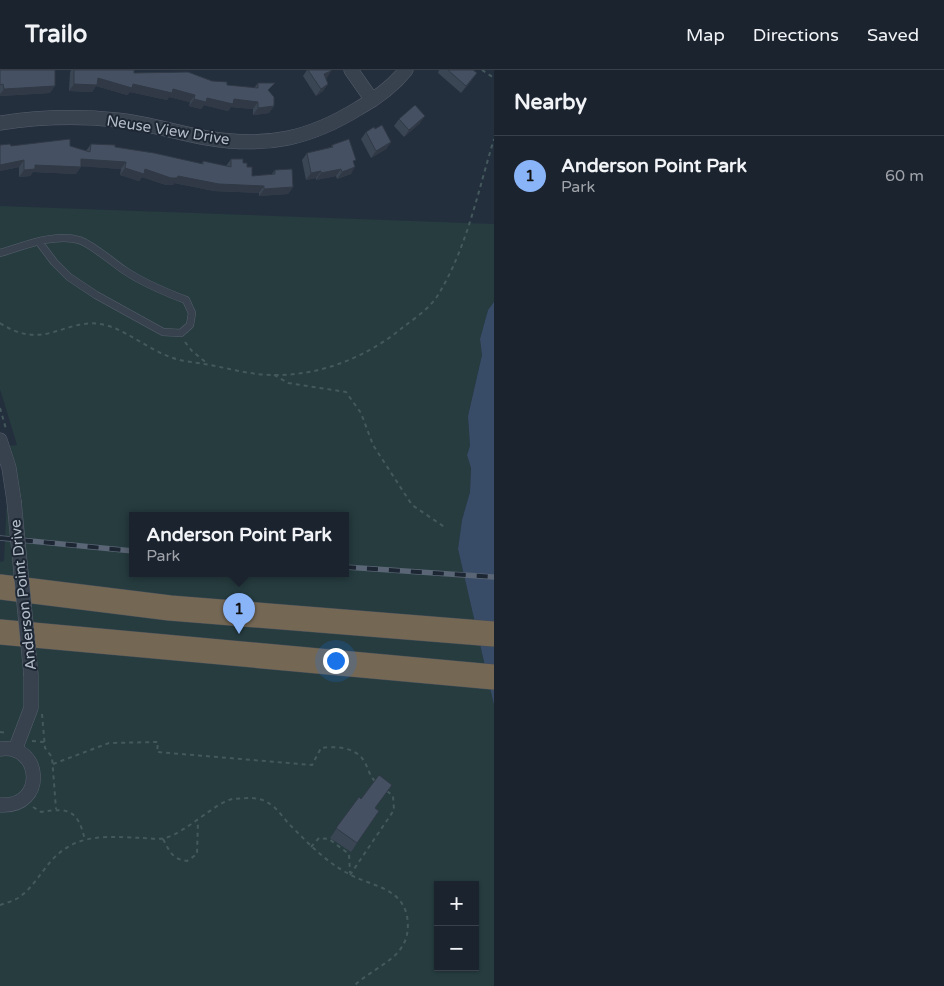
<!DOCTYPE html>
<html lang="en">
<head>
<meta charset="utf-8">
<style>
	:root { --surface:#1b232e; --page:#242b36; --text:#f1f3f6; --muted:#a0a4aa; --line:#39404a; --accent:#8ab4f8 }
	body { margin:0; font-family:"Varela Round",sans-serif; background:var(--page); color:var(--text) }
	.controls { position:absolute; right:15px; bottom:15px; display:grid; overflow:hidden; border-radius:0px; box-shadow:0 1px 4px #0004 }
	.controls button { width:45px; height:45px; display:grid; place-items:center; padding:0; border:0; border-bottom:1px solid var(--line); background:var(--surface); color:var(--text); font:25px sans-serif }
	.you { position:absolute; left:335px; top:590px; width:18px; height:18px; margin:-12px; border:4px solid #fff; border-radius:50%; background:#1a73e8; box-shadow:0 0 0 8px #1a73e833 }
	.badge { display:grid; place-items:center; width:32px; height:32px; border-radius:50%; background:var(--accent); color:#111; font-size:16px; font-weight:700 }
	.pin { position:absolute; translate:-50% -41px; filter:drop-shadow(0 1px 2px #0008) }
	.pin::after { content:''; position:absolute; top:26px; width:18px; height:15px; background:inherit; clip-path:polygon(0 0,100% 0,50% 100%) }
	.popup { position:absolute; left:129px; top:442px; width:220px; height:65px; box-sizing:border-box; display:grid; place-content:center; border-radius:0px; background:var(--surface); filter:drop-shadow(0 1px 4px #0005); font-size:16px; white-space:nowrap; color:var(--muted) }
	.popup b { font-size:19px; color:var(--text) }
	.popup::after { content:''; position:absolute; left:50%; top:100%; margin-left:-10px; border:10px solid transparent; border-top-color:var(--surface) }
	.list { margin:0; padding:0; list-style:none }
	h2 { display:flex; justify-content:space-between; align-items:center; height:65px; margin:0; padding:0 20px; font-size:21px }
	h2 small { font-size:16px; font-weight:400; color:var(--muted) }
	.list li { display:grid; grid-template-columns:32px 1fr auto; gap:15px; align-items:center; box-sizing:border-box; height:80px; padding:0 20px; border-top:1px solid var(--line) }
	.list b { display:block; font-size:19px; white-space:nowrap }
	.list p { margin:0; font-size:16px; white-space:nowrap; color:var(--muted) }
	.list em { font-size:16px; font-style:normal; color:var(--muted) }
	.map { position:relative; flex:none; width:494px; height:916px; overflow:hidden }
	header { display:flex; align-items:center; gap:30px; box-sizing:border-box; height:70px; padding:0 25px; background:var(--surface); border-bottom:1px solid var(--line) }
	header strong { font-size:24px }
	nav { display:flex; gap:28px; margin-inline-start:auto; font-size:18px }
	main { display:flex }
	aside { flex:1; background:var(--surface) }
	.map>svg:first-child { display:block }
</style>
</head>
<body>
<header>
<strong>Trailo</strong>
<nav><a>Map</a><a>Directions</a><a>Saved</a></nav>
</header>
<main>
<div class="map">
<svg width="494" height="916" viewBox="0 0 494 916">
	<rect width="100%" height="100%" fill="#242f3e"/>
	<path fill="#263c3f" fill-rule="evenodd" d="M0 136 494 154V232L488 240 480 269 482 285 468 346 470 376 467 385 471 398 470 422 462 450 458 479 494 635V916H0V492L4 491 7 427 0 377 17 375 0 319ZM133 445H345V503H133ZM438 815H475V897H438Z"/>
	<polygon fill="#394c67" points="494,232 494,635 458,479 462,450 470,422 471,398 467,385 470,376 468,346 482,285 480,269 488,240"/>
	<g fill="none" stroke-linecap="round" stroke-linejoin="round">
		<defs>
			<path id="service" d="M0 183C24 176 54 163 79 170 92 174 112 192 124 200 143 213 165 222 186 230L192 243 190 255 181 263 163 262 96 225 69 207 54 192 39 172"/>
			<g id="minor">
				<polyline points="351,0 372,30"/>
				<path d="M0 53C39 47 78 46 117 50 148 53 177 63 207 68 266 78 309 69 359 38 377 28 393 16 406 0"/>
				<polyline points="0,370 9,398 14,431"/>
				<path d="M0 679C42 673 47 738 0 735"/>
				<polyline points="15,680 31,638 31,605"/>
			</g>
			<g id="motorway">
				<polyline points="0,517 170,538 494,564"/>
				<polyline points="0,562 494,607"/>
			</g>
		</defs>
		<use href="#service" stroke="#565f6c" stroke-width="8"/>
		<use href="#minor" stroke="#565f6c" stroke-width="15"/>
		<use href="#motorway" stroke="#434c59" stroke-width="26"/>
		<g stroke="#44595c" stroke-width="2" stroke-dasharray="4 4" stroke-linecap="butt">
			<polyline points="482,0 494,8"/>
			<path d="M0 253C47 284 67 243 109 256 132 264 152 282 176 289 187 292 199 293 210 295 231 299 252 305 273 305 320 306 367 287 402 258 414 249 430 238 438 225 467 178 478 121 494 69"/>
			<polyline points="185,272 192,281 208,294"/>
			<polyline points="274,305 288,313 346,322 361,343 373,375 412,435 446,458"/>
			<polyline points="0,338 6,359"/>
			<polyline points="42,644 45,678 52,687 56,739"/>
			<polyline points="0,662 8,663"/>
			<polyline points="32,671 44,672"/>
			<path d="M53 694 109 673 158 672 157 682 312 695 321 678C335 676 356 677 364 691 369 699 369 706 376 712"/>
			<path d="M33 737 41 742C70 737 78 741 85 770"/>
			<path d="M163 769C170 782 172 789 187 791L197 784 198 751"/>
			<polyline points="311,777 319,768 329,769 349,784 350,803"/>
			<polyline points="350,805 394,740 393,726 387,721"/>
			<path d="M0 835C6 833 13 831 18 828 38 815 46 789 68 777 88 764 119 767 142 768 149 768 158 770 165 768 187 762 217 731 233 729 246 728 259 726 270 734 278 739 284 749 291 756 309 774 326 792 349 804 370 816 401 817 407 846 414 888 376 894 354 916"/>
		</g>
		<use href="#service" stroke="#38414e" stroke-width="7"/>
		<use href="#minor" stroke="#38414e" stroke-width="14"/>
		<use href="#motorway" stroke="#746855" stroke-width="25"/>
		<defs>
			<g id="rail">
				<polyline points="0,468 133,481"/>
				<polyline points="345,497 494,507"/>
			</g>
		</defs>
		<use href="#rail" stroke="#5a6575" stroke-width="5.5"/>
		<use href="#rail" stroke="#1d2633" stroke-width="4" stroke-dasharray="11" stroke-linecap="butt"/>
		<defs>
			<polyline id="minor-bridge" points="14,431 31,605"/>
		</defs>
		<use href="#minor-bridge" stroke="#565f6c" stroke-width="15" stroke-linecap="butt"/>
		<use href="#minor-bridge" stroke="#38414e" stroke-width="14"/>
	</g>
	<g fill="#3b4654">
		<polygon points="0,0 50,23 0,26"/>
		<polygon points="71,0 134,0 134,3 212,11 227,15 254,18 258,13 269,21 274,36 269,43 253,45 253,39 231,37 228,41 204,35 201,39 189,36 190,32 169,27 167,30 130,22 127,25 96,16 92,22 69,21 70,3"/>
		<polygon points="307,0 331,0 326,8 328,14 323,21 316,26 303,6"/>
		<polygon points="439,0 473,0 472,10 461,23 438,3"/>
		<polygon points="399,49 420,53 404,67 394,56"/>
		<polygon points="375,59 391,72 386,79 371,88 361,69 366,62"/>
		<polygon points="91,74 115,77 201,94 203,91 226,96 231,89 243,93 247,97 252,106 271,105 275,100 293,117 288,124 259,126 259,123 214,121 174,113 173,115 166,115 142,107 139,111 120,105 121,99 81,96 76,104 33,102 30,106 19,107 19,97 0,101 0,75 11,76 70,76 86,81"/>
		<polygon points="332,75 354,93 351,104 337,109 336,106 316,110 316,108 306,110 302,90 307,83 331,77"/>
		<polygon points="359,727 379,741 351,782 330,768"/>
	</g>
	<g fill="#303945">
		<polygon points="331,1 327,8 320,11 324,4"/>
		<polygon points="477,3 472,10 461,23 466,16"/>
		<polygon points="98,8 133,14 173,19 195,25 190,32 169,27 167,30 130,22 127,25 96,16 92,22 69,21 74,14"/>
		<polygon points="328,14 323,21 316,26 321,19"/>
		<polygon points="55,16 50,23 0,26 0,24 4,19"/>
		<polygon points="207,28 234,29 258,32 253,39 231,37 228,41 204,35 201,39 189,36 194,29"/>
		<polygon points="274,36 269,43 253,45 258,38"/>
		<polygon points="425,46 420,53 404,67 409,60"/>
		<polygon points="391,72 386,79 371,88 376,81"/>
		<polygon points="81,89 126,92 121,99 76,96"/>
		<polygon points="24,90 19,97 0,101 0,95"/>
		<polygon points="35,95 81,97 76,104 33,102 30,106 19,107 24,100"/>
		<polygon points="355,97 351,104 337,109 342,102"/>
		<polygon points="125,98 145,99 178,106 264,116 259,123 214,121 174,113 173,115 166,115 142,107 139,111 120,105"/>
		<polygon points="341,99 336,106 316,110 321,103"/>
		<polygon points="321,101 316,108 306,110 311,103"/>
		<polygon points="293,117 288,124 259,126 264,119"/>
	</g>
	<g fill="#455162" stroke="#303945">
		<polygon points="0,0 55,0 55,16 4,19 3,14 0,15"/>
		<polygon points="74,0 134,0 134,3 188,2 212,11 227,12 227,15 258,18 258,13 275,13 268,20 274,27 274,36 258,38 258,32 234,29 233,34 207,28 206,32 194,29 195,25 173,19 172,23 133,14 132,18 98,8 97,15 74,14"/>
		<polygon points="308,0 331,0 331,1 324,4 328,14 321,19"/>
		<polygon points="448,0 473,0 477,3 466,16"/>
		<polygon points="415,35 425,46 409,60 399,49"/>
		<polygon points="382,55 391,72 376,81 366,62 374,57 375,59"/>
		<polygon points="70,69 70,76 90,82 91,74 115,75 115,77 154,83 203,94 203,91 231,97 231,89 243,89 243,93 247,93 247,97 252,97 252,106 275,104 275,100 292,99 293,117 264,119 264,116 219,114 178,106 177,108 171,108 145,99 144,104 125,98 126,92 81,89 81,97 35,95 35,99 24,100 24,90 0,95 0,75 10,74 11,76"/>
		<polygon points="349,69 356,90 353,91 355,97 342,102 341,99 321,103 321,101 311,103 307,83 333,77 332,75"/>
		<polygon points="379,705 392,715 375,738 379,741 357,773 336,758 359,727 361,729"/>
	</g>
	<g text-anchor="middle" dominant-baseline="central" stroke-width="4" stroke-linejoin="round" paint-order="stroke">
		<g font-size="15" fill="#b4bcc9" stroke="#1d2633">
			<text transform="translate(168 60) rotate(9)">Neuse View Drive</text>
			<text transform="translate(23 525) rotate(-96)">Anderson Point Drive</text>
		</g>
	</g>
</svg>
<div class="controls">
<button>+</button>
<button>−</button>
</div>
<div class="you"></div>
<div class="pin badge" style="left:239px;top:564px">1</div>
<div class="popup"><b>Anderson Point Park</b>Park</div>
</div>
<aside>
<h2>Nearby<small></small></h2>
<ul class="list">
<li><span class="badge">1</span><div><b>Anderson Point Park</b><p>Park</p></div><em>60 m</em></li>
</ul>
</aside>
</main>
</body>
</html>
